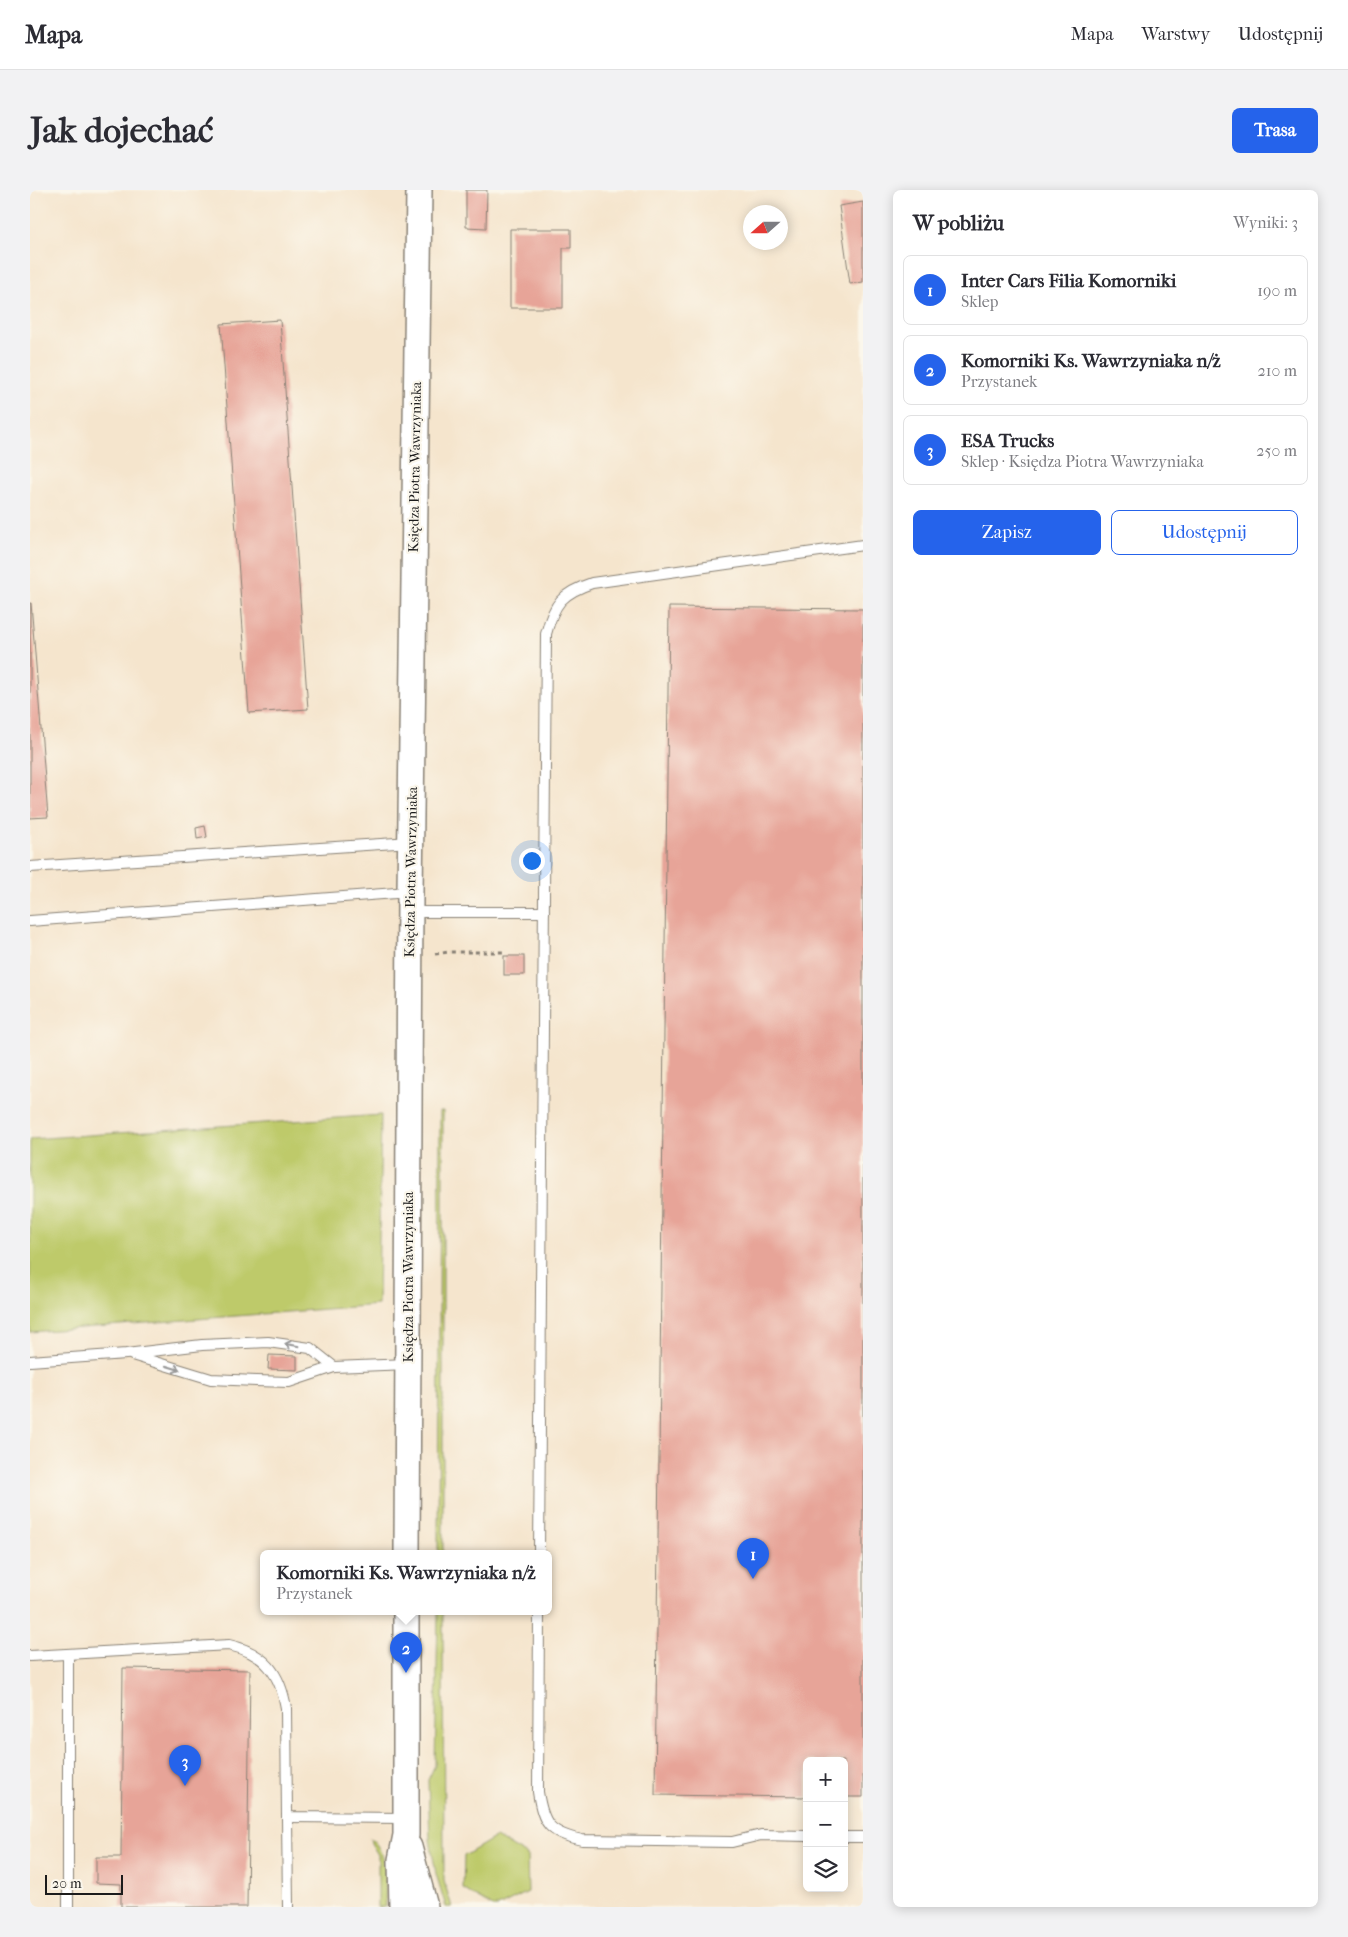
<!DOCTYPE html>
<html lang="pl">
<head>
<meta charset="utf-8">
<style>
	:root { --surface:#fff; --page:#f2f2f3; --text:#2b2b33; --muted:#7c7c81; --line:#e1e1e2; --accent:#2563eb }
	body { margin:0; font-family:"IM FELL French Canon",serif; background:var(--page); color:var(--text) }
	.controls { position:absolute; right:15px; bottom:15px; display:grid; overflow:hidden; border-radius:8px; box-shadow:0 2px 12px #0003 }
	.controls button { width:45px; height:45px; display:grid; place-items:center; padding:0; border:0; border-bottom:1px solid var(--line); background:var(--surface); color:var(--text); font:25px sans-serif }
	.compass { position:absolute; left:713px; top:15px; width:45px; height:45px; border-radius:50%; background:var(--surface); box-shadow:0 2px 12px #0003; rotate:249deg }
	.scale { position:absolute; left:15px; bottom:12px; width:78px; box-sizing:border-box; padding-left:5px; border:2px solid #1c1c1c; border-top:0; font-size:14px; line-height:18px; white-space:nowrap; color:#1c1c1c; -webkit-text-stroke:4px #fbf7ec; paint-order:stroke }
	.you { position:absolute; left:501px; top:670px; width:18px; height:18px; margin:-12px; border:4px solid #fff; border-radius:50%; background:#1a73e8; box-shadow:0 0 0 8px #1a73e833 }
	.badge { display:grid; place-items:center; width:32px; height:32px; border-radius:50%; background:var(--accent); color:#fff; font-size:16px; font-weight:700 }
	.pin { position:absolute; translate:-50% -41px; filter:drop-shadow(0 1px 2px #0008) }
	.pin::after { content:''; position:absolute; top:26px; width:18px; height:15px; background:inherit; clip-path:polygon(0 0,100% 0,50% 100%) }
	.popup { position:absolute; left:230px; top:1360px; width:292px; height:65px; box-sizing:border-box; display:grid; place-content:center; border-radius:8px; background:var(--surface); filter:drop-shadow(0 1px 4px #0005); font-size:16px; white-space:nowrap; color:var(--muted) }
	.popup b { font-size:19px; color:var(--text) }
	.popup::after { content:''; position:absolute; left:50%; top:100%; margin-left:-10px; border:10px solid transparent; border-top-color:var(--surface) }
	.list { margin:0; padding:0; list-style:none }
	h2 { display:flex; justify-content:space-between; align-items:center; height:65px; margin:0; padding:0 20px; font-size:21px }
	h2 small { font-size:16px; font-weight:400; color:var(--muted) }
	.list li { display:grid; grid-template-columns:32px 1fr auto; gap:15px; align-items:center; box-sizing:border-box; height:70px; margin:0 10px 10px; padding:0 10px; border:1px solid var(--line); border-radius:8px }
	.list b { display:block; font-size:19px; white-space:nowrap }
	.list p { margin:0; font-size:16px; white-space:nowrap; color:var(--muted) }
	.list em { font-size:16px; font-style:normal; color:var(--muted) }
	.actions { display:flex; gap:10px; padding:15px 20px }
	.actions a { flex:1; padding:11px 0; border:1px solid var(--accent); border-radius:8px; text-align:center; font-size:18px; color:var(--accent) }
	.actions .main { background:var(--accent); color:#fff }
	.icon { flex:none; width:28px; height:28px; fill:none; stroke:currentColor; stroke-width:2; stroke-linecap:round; stroke-linejoin:round }
	.map { position:relative; flex:none; width:833px; height:1717px; overflow:hidden; border-radius:8px }
	header { display:flex; align-items:center; gap:30px; box-sizing:border-box; height:70px; padding:0 25px; background:var(--surface); border-bottom:1px solid var(--line) }
	header strong { font-size:24px }
	nav { display:flex; gap:28px; margin-inline-start:auto; font-size:18px }
	.intro { display:flex; align-items:center; justify-content:space-between; box-sizing:border-box; height:120px; padding:0 30px }
	h1 { margin:0; font-size:35px }
	.button { padding:12px 22px; border-radius:8px; background:var(--accent); color:#fff; font-size:18px; font-weight:700 }
	main { display:flex; gap:30px; padding:0 30px }
	aside { flex:1; background:var(--surface); border-radius:8px; box-shadow:0 2px 12px #0003 }
	.map>svg:first-child { display:block }
</style>
</head>
<body>
<header>
<strong>Mapa</strong>
<nav><a>Mapa</a><a>Warstwy</a><a>Udostępnij</a></nav>
</header>
<div class="intro"><h1>Jak dojechać</h1><a class="button">Trasa</a></div>
<main>
<div class="map">
<svg width="833" height="1717" viewBox="0 0 833 1717">
	<rect width="100%" height="100%" fill="#fbf7ec"/>
	<filter id="ink" filterUnits="userSpaceOnUse"><feTurbulence type="fractalNoise" baseFrequency=".02" numOctaves="2"/><feDisplacementMap in="SourceGraphic" scale="10" xChannelSelector="R" yChannelSelector="G"/><feConvolveMatrix kernelMatrix="1 2 1 2 8 2 1 2 1" color-interpolation-filters="sRGB"/></filter>
	<filter id="wash" filterUnits="userSpaceOnUse"><feTurbulence type="fractalNoise" baseFrequency=".0096" numOctaves="4" result="noise"/><feDisplacementMap in="SourceGraphic" scale="20" xChannelSelector="R" yChannelSelector="G"/><feGaussianBlur stdDeviation="1.12" result="paint"/><feColorMatrix in="noise" values="0 0 0 0 0 0 0 0 0 0 0 0 0 0 0 0 0 1.4 0 .05"/><feComposite in="paint" operator="in"/></filter>
	<g filter="url(#wash)">
		<rect width="100%" height="100%" fill="#f5e5cd"/>
		<g fill="#beca6b" stroke="#6d7344">
			<polygon points="410,921 413,921 413,1364 408,1364"/>
			<polygon points="351,925 348,1115 0,1142 0,949"/>
			<polygon points="408,1422 413,1422 414,1691 422,1717 416,1717 406,1684 400,1650 398,1590 405,1575"/>
			<polygon points="466,1647 497,1665 498,1702 468,1717 463,1717 433,1699 434,1666"/>
			<path d="M340 1648C359 1661 355 1697 356 1717H348V1665L341 1653Z"/>
		</g>
		<g id="blocks">
			<g fill="#e7a498">
				<polygon points="436,0 457,0 456,38 436,37"/>
				<polygon points="833,12 833,92 820,94 809,16"/>
				<polygon points="480,39 541,39 541,58 533,58 533,118 480,118"/>
				<polygon points="250,130 278,519 219,523 191,134"/>
				<polygon points="0,413 1,413 18,627 0,628"/>
				<polygon points="639,417 833,419 833,1607 814,1607 814,1571 777,1571 777,1607 625,1605"/>
				<polygon points="175,636 177,647 167,649 166,638"/>
				<rect x="474" y="766" width="20" height="19"/>
				<polygon points="239,1165 267,1166 267,1180 238,1179"/>
				<polygon points="93,1478 220,1480 217,1717 91,1717 91,1694 66,1693 66,1667 91,1667"/>
			</g>
		</g>
	</g>
	<g filter="url(#ink)">
		<use href="#blocks" fill-opacity="0" stroke="#888074" stroke-width="1"/>
		<g fill="none" stroke-linecap="round" stroke-linejoin="round">
			<defs>
				<g id="service">
					<polyline points="0,677 381,652"/>
					<polyline points="380,722 514,722"/>
					<polyline points="0,731 379,702"/>
					<polyline points="102,1165 181,1189 226,1191 259,1192 304,1177 378,1174"/>
					<polyline points="0,1171 96,1164 172,1155 238,1152 280,1158 304,1177"/>
					<path d="M509 1364 516 444C524 413 532 403 562 393L833 355"/>
					<path d="M509 1422 508 1602C513 1634 519 1643 552 1650L702 1652 731 1645 777 1646"/>
					<path d="M0 1466 199 1455C235 1463 250 1483 256 1518L257 1627 376 1628"/>
					<polyline points="257,1627 258,1717"/>
					<polyline points="814,1647 833,1647"/>
					<polyline points="38,1717 38,1464"/>
				</g>
				<g id="tertiary">
					<polyline points="377,1364 380,702 389,0"/>
					<polyline points="379,1657 395,1717"/>
					<polyline points="372,1717 371,1670 376,1645 376,1422"/>
				</g>
			</defs>
			<use href="#service" stroke="#888074" stroke-width="12"/>
			<use href="#tertiary" stroke="#888074" stroke-width="28"/>
			<polyline stroke="#888074" stroke-width="3" stroke-dasharray="4 4" stroke-linecap="butt" points="405,764 419,762 473,762"/>
			<use href="#service" stroke="#fff" stroke-width="10"/>
			<use href="#tertiary" stroke="#fff" stroke-width="25"/>
		</g>
		<defs><path id="oneway-shaft" d="M-6 0H5M1.5-3L5.5 0L1.5 3" fill="none" stroke-width="1.6" stroke-linecap="round" stroke-linejoin="round" transform="scale(1.25)"/></defs>
		<g stroke="#999">
			<use href="#oneway-shaft" transform="translate(262 1155) rotate(-171)"/>
			<use href="#oneway-shaft" transform="translate(143 1178) rotate(17)"/>
		</g>
	</g>
	<g text-anchor="middle" dominant-baseline="central" stroke-width="4.5" stroke-linejoin="round" paint-order="stroke">
		<g font-size="14" fill="#1c1c1c" stroke="#fbf7ec">
			<text transform="translate(385 277) rotate(-89)">Księdza Piotra Wawrzyniaka</text>
			<text transform="translate(381 682) rotate(-89)">Księdza Piotra Wawrzyniaka</text>
			<text transform="translate(378 1087) rotate(-90)">Księdza Piotra Wawrzyniaka</text>
		</g>
	</g>
</svg>
<div class="controls">
<button>+</button>
<button>−</button>
<button><svg class="icon" aria-label="layers" viewBox="0 0 24 24"><path d="M12 4l9 5-9 5-9-5zM3 14l9 5 9-5"/></svg></button>
</div>
<svg class="compass" viewBox="-18 -18 36 36"><path d="M0-13l5 13h-10z" fill="#e53935"/><path d="M0 13l5-13h-10z" fill="#7c7c81"/></svg>
<div class="scale">20 m</div>
<div class="you"></div>
<div class="pin badge" style="left:723px;top:1389px">1</div>
<div class="pin badge" style="left:376px;top:1483px">2</div>
<div class="popup"><b>Komorniki Ks. Wawrzyniaka n/ż</b>Przystanek</div>
<div class="pin badge" style="left:155px;top:1596px">3</div>
</div>
<aside>
<h2>W pobliżu<small>Wyniki: 3</small></h2>
<ul class="list">
<li><span class="badge">1</span><div><b>Inter Cars Filia Komorniki</b><p>Sklep</p></div><em>190 m</em></li>
<li><span class="badge">2</span><div><b>Komorniki Ks. Wawrzyniaka n/ż</b><p>Przystanek</p></div><em>210 m</em></li>
<li><span class="badge">3</span><div><b>ESA Trucks</b><p>Sklep · Księdza Piotra Wawrzyniaka</p></div><em>250 m</em></li>
</ul>
<div class="actions"><a class="main">Zapisz</a><a>Udostępnij</a></div>
</aside>
</main>
</body>
</html>
